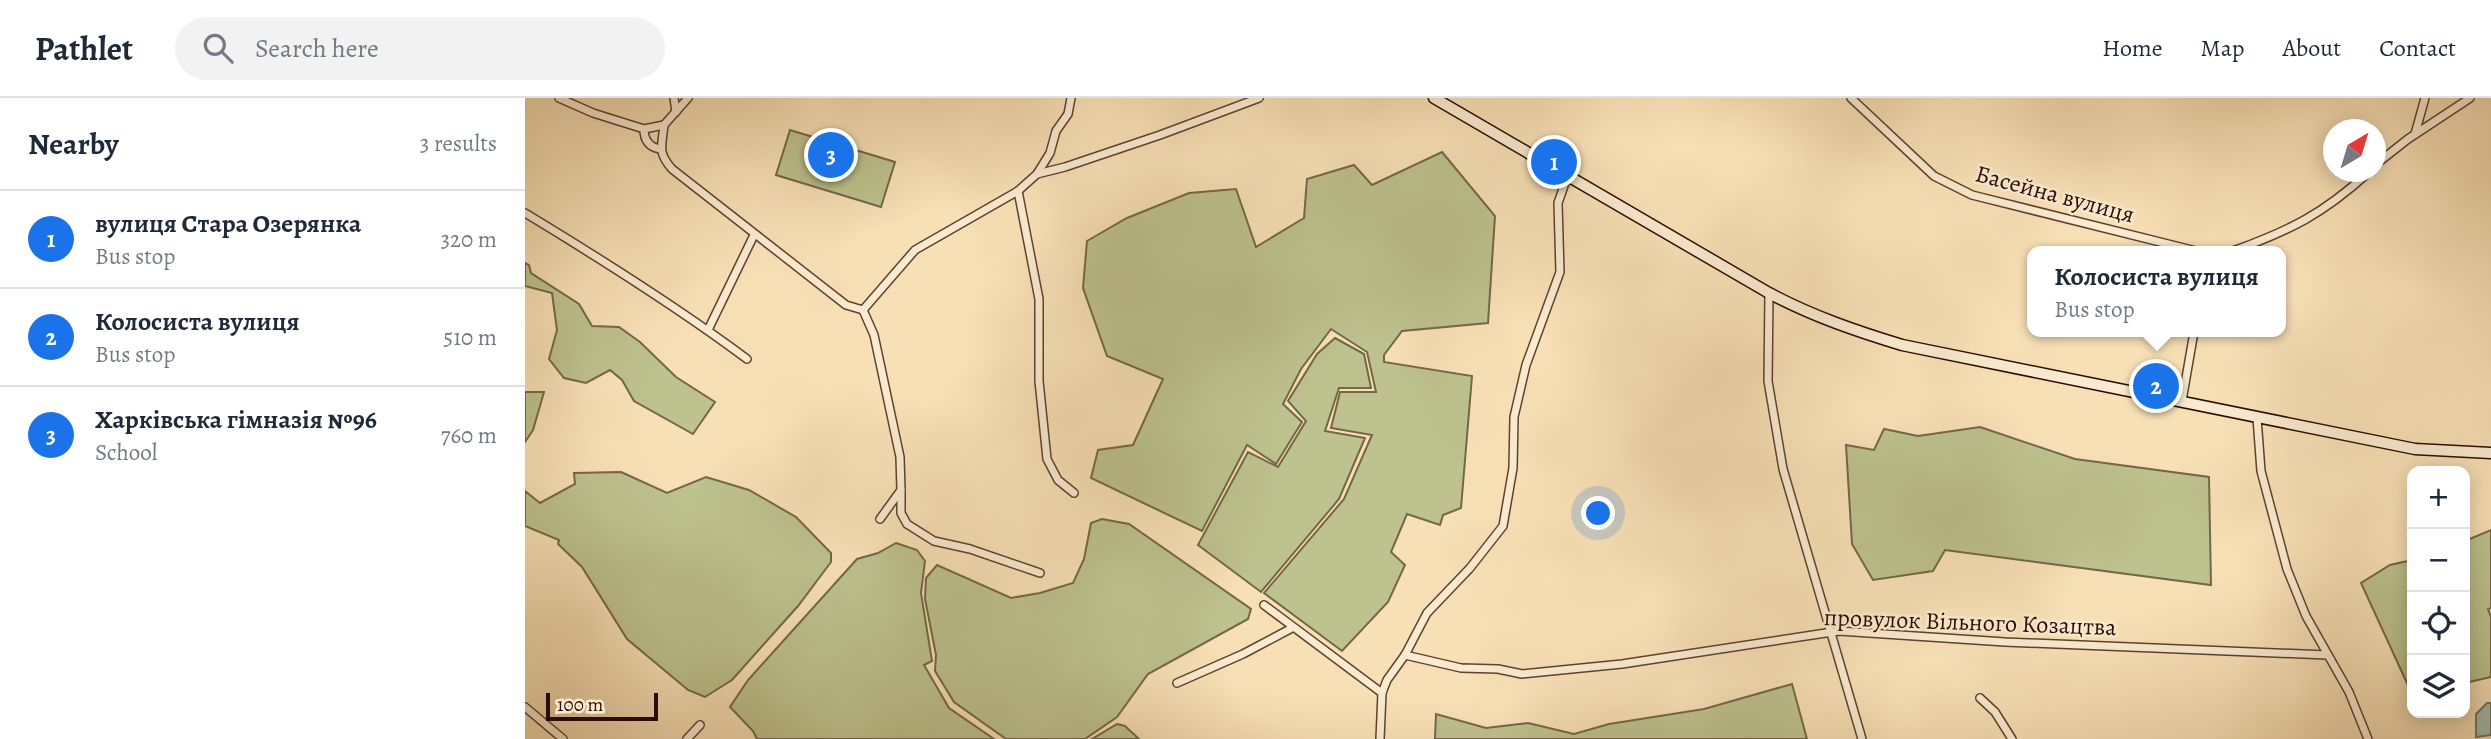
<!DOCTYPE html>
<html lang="en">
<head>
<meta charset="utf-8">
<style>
	:root { --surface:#fff; --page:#f2f2f3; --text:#1f2937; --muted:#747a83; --line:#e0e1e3; --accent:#1a73e8 }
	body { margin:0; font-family:Alegreya,serif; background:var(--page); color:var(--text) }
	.controls { position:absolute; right:21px; bottom:21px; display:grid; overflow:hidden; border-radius:14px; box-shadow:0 4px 18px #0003 }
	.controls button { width:63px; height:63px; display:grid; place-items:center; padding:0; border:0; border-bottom:2px solid var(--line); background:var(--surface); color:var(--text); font:35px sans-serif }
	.compass { position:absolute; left:1798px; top:21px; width:63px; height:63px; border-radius:50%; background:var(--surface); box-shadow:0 4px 18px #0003; rotate:38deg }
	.scale { position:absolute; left:21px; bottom:18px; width:112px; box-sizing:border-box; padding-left:7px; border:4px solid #2c0c01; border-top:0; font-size:19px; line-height:24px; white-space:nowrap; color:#2c0c01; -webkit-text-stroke:5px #faebd0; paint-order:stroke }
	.you { position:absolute; left:1074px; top:416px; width:24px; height:24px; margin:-18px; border:5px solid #fff; border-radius:50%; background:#1a73e8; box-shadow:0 0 0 10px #1a73e833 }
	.badge { display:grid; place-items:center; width:46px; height:46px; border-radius:50%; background:var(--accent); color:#fff; font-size:23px; font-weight:700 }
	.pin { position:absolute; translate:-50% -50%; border:4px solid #fff; box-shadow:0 2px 7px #0006 }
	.popup { position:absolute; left:1502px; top:148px; width:259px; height:91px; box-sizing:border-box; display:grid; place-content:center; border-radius:14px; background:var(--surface); filter:drop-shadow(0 2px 5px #0005); font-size:23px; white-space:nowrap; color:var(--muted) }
	.popup b { font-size:26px; color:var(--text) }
	.popup::after { content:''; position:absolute; left:50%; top:100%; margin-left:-14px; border:14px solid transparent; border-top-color:var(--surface) }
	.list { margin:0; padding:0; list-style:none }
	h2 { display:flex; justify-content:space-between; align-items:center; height:91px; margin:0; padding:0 28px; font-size:30px }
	h2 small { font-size:23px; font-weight:400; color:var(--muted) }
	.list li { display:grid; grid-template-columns:46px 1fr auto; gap:21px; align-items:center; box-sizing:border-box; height:98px; padding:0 28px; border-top:2px solid var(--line) }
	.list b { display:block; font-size:26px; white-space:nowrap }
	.list p { margin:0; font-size:23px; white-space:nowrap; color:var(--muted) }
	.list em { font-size:23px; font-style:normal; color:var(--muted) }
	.icon { flex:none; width:38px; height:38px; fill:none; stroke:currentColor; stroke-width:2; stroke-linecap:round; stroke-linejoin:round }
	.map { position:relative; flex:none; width:1966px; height:641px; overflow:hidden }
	header { display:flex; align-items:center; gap:42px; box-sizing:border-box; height:98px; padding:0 35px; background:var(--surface); border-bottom:2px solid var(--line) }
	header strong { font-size:33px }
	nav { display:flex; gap:38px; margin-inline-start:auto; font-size:24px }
	.search { width:490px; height:63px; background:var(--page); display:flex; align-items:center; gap:18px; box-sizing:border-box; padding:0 24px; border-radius:38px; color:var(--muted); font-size:26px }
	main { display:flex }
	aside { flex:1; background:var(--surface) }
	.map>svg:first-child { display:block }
</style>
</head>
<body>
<header>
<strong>Pathlet</strong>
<div class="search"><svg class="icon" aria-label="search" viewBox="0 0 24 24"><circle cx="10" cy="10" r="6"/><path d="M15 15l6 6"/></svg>Search here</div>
<nav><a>Home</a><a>Map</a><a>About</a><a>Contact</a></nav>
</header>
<main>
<aside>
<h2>Nearby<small>3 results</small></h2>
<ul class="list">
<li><span class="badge">1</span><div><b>вулиця Стара Озерянка</b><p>Bus stop</p></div><em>320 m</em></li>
<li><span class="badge">2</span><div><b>Колосиста вулиця</b><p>Bus stop</p></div><em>510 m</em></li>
<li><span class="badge">3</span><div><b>Харківська гімназія №96</b><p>School</p></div><em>760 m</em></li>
</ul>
</aside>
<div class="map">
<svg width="1966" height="641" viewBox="0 0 1966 641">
	<rect width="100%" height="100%" fill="#f8e0b6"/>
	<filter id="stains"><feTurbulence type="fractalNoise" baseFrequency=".00286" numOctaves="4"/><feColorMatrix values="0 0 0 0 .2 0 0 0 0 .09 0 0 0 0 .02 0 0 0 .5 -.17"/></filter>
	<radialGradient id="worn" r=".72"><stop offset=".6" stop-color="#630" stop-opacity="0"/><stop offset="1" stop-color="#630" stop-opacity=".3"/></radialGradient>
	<g fill="#bdc28e" stroke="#746748" stroke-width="2">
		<polygon points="265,32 370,64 356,109 251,77"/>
		<polygon points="917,54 970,118 963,225 877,233 859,257 859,264 947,278 936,410 918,417 915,427 882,416 866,454 880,467 863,504 817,553 739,495 819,401 847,337 806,330 815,294 851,294 842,254 806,231 776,271 758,306 777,324 751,366 722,347 677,433 566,380 573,352 608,347 638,281 582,258 558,190 562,143 602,120 664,95 711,91 731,149 779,120 782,81 829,67 847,87"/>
		<polygon points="0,165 4,167 6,175 54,206 67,228 94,229 115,244 151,279 190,304 168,336 109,303 97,282 85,272 61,285 39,280 24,261 32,232 27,195 0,188"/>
		<polygon points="810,240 839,256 846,290 814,290 800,333 840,340 814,401 736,494 673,447 723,354 753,369 781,323 763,303 792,256"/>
		<polygon points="0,294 19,294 8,332 0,344"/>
		<polygon points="1455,329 1550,361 1684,379 1686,487 1420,452 1408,473 1348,482 1327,446 1321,347 1349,352 1359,331 1393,338"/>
		<polygon points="96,374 142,395 181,379 224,392 271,419 306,455 306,464 273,508 207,582 180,599 163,592 102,541 57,469 33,446 34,442 0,428 0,393 15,405 50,386 49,375"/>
		<polygon points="577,421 604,426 726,511 723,521 623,576 592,619 560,641 481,641 429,604 410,573 411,557 400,501 401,480 412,467 486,500 515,495 548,485 559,461 566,425"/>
		<polygon points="1966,432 1966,510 1963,511 1966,519 1966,579 1940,585 1940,443"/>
		<polygon points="371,445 392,452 400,463 396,495 407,563 399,567 424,610 469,641 232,641 228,633 205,609 223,582 332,461 353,455"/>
		<polygon points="1887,462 1887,596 1836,485 1865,467"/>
		<polygon points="1267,586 1282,641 910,641 911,616 961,630 1003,625 1049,636 1084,626 1179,611"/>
		<polygon points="592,626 600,628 614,641 567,641"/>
	</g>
	<polygon fill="#9ebdab" stroke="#707667" stroke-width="2" points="1962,605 1966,605 1966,637 1951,639 1951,616"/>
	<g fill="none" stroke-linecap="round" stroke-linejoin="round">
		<defs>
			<g id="street">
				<polyline points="34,0 68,15 119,31 139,27"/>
				<polyline points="149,0 151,14"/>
				<polyline points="1326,0 1409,78 1447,97 1671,153"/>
				<path d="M139 27C137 48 132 54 147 71L321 207 338 212 390 152 493 93 512 76 540 69 635 37 734 0"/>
				<polyline points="139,27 163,0"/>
				<path d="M119 31C119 42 124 49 135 51"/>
				<polyline points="1890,36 1900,0"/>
				<polyline points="1850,67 1883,41 1945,0"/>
				<polyline points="512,76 525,55 531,33 543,16 546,0"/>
				<polyline points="493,93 514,201 514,283 522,361 533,382 549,395"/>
				<path d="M0 115C76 161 151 208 222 261"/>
				<path d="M1708 153C1766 132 1798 116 1844 74"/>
				<polyline points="1244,195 1243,283 1258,371 1337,641"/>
				<polyline points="338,212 349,237 375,359 376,392 355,421"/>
				<polyline points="183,232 229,137"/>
				<polyline points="1657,303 1669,234"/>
				<polyline points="1732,320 1736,373 1762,471 1781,518 1824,594 1843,641"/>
				<polyline points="376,392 376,415 382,426 409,443 445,451 515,475"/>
				<polyline points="739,507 857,595"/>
				<polyline points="880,557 936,570 973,571 997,576 1097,566 1314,533 1480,544 1802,557"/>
				<polyline points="652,585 718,556 767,530"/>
				<polyline points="1455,600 1470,614 1487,641"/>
				<polyline points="0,609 38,641"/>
				<polyline points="162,641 175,627"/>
				<polyline points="855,641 857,595 862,582 880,557 902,515 945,470 978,428 988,370 989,319 1001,267 1035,174 1033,105 1042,79"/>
			</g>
			<path id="secondary" d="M909 0 1244 195C1287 218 1331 233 1377 247L1890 351 1966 355"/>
		</defs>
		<use href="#street" stroke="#5f412e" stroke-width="10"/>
		<use href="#secondary" stroke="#2c0c01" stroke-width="13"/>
		<use href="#street" stroke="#faebd0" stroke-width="7"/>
		<use href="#secondary" stroke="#faebd0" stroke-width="10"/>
	</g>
	<g text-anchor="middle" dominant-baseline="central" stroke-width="5" stroke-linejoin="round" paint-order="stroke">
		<g font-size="24" fill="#2c0c01" stroke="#faebd0">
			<text transform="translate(1530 96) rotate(15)">Басейна вулиця</text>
			<text transform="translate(1445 524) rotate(2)">провулок Вільного Козацтва</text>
		</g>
	</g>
	<rect width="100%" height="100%" filter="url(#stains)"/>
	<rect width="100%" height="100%" fill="url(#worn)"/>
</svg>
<div class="controls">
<button>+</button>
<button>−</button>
<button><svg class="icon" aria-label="locate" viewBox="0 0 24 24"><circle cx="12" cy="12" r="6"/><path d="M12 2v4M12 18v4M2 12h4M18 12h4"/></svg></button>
<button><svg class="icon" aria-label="layers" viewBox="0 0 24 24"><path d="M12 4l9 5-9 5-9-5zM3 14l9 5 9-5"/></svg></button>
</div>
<svg class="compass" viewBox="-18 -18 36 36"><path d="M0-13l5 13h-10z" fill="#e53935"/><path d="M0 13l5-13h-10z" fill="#747a83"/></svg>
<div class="scale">100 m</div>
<div class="you"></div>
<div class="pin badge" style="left:1029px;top:64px">1</div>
<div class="pin badge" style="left:1631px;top:288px">2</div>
<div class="popup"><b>Колосиста вулиця</b>Bus stop</div>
<div class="pin badge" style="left:306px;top:57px">3</div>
</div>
</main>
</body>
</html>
